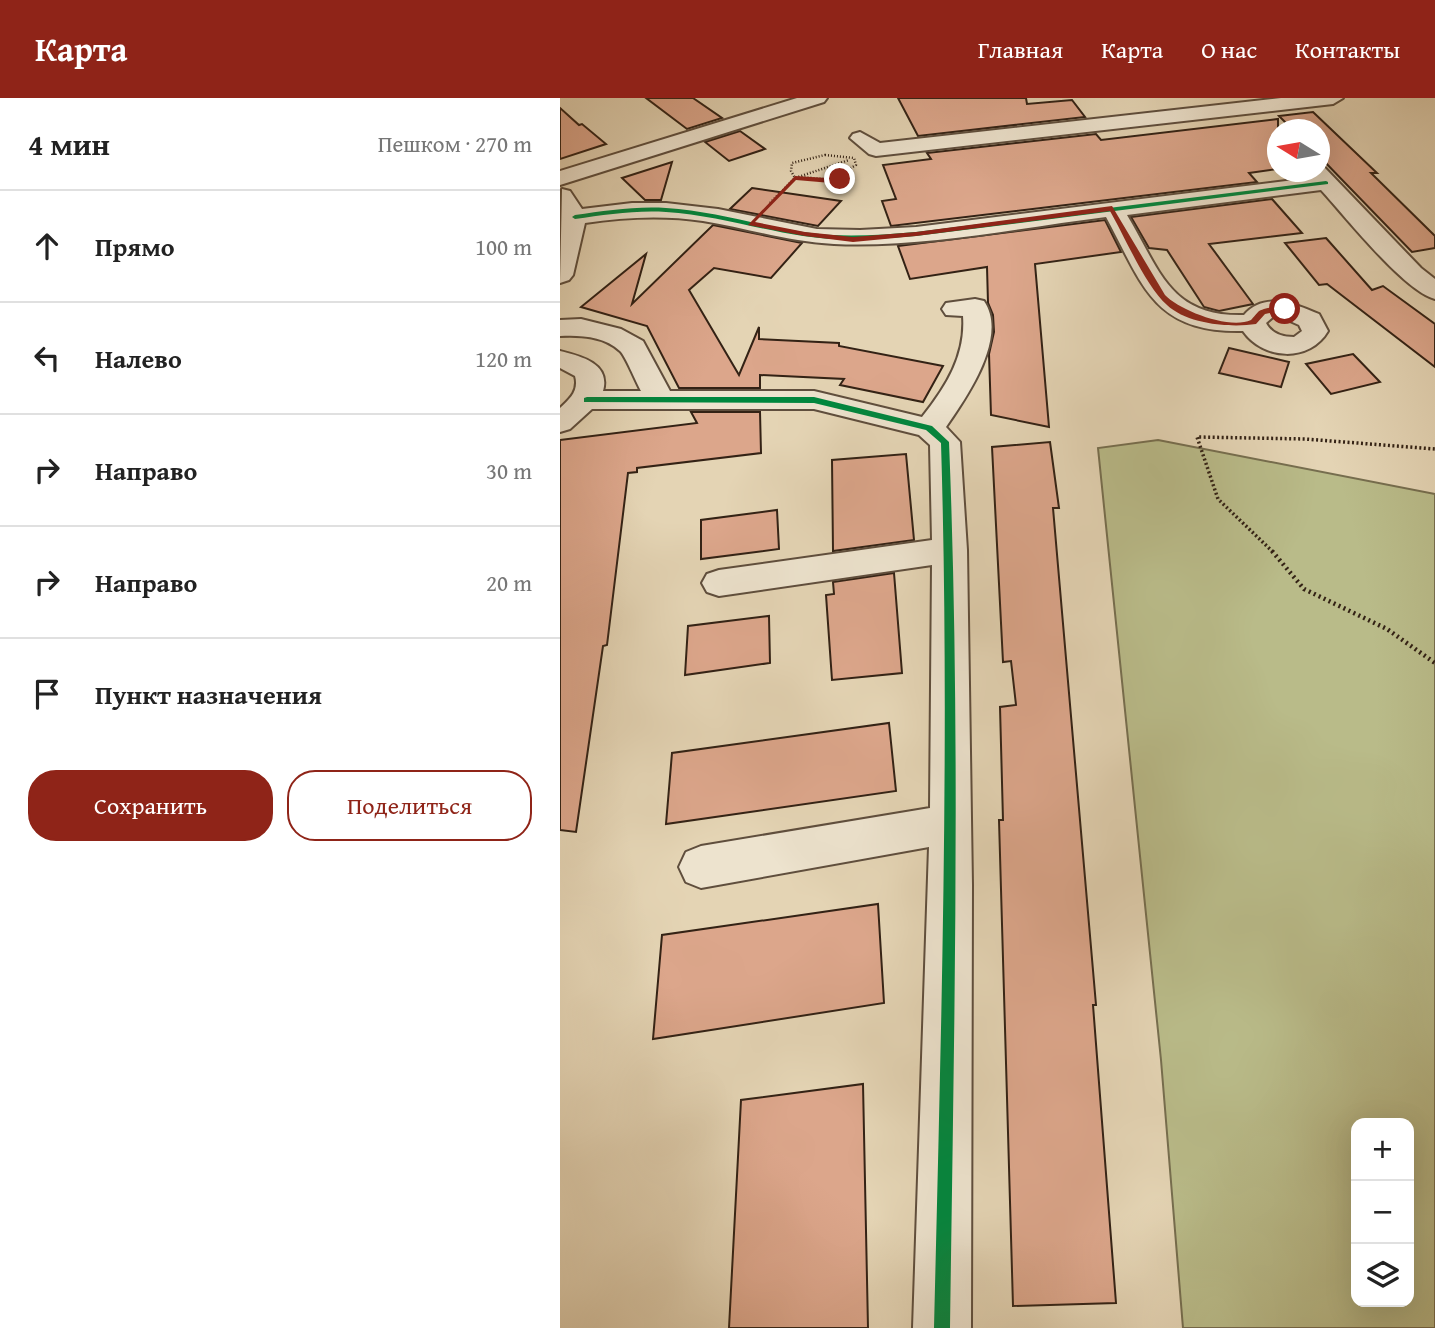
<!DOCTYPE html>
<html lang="ru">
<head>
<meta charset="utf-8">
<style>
	:root { --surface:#fff; --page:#f6f6f6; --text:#222; --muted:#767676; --line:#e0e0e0; --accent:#8f2418 }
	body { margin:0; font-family:"Gentium Book Plus",serif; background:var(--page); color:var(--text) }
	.controls { position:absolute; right:21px; bottom:21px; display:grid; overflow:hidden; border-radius:14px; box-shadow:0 7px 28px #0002 }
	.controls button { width:63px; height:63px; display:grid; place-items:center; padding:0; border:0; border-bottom:2px solid var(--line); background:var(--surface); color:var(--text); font:35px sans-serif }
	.compass { position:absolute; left:707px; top:21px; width:63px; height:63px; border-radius:50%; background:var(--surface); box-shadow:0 7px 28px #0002; rotate:281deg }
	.stop { position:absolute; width:21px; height:21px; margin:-16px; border:5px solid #8f2418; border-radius:50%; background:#fff }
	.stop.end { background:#8f2418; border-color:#fff; box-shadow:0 2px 7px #0008 }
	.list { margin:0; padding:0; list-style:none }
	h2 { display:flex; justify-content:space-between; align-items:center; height:91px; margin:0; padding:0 28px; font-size:30px }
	h2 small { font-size:23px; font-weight:400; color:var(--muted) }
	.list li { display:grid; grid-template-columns:46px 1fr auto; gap:21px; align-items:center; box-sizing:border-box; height:112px; padding:0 28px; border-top:2px solid var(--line) }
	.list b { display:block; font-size:26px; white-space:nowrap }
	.list em { font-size:23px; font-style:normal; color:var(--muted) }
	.actions { display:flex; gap:14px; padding:21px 28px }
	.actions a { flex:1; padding:16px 0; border:2px solid var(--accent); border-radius:28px; text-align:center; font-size:24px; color:var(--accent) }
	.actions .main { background:var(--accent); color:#fff }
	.icon { flex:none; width:38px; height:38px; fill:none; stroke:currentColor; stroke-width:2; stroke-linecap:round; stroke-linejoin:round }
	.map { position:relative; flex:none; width:875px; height:1230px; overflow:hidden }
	header { display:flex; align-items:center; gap:42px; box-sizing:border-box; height:98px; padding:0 35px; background:var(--accent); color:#fff }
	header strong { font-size:33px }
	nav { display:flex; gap:38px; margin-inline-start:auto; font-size:24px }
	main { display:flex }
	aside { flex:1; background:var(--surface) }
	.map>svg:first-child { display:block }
</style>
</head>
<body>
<header>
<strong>Карта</strong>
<nav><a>Главная</a><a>Карта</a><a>О нас</a><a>Контакты</a></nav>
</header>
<main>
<aside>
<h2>4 мин<small>Пешком · 270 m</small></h2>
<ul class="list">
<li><svg class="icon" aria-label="ahead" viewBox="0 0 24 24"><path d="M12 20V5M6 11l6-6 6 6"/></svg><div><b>Прямо</b></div><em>100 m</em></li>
<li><svg class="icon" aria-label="left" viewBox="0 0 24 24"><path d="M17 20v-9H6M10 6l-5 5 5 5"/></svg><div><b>Налево</b></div><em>120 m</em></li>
<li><svg class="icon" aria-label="right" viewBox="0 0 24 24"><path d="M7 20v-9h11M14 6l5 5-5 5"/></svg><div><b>Направо</b></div><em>30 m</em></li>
<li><svg class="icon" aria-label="right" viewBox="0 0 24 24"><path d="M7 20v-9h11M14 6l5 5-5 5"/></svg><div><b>Направо</b></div><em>20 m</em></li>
<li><svg class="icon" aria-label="arrive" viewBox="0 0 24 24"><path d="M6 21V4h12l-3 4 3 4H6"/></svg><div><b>Пункт назначения</b></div></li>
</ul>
<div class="actions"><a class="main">Сохранить</a><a>Поделиться</a></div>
</aside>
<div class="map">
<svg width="875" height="1230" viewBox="0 0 875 1230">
	<rect width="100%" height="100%" fill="#e4d4b4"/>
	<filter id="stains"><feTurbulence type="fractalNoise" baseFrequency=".00286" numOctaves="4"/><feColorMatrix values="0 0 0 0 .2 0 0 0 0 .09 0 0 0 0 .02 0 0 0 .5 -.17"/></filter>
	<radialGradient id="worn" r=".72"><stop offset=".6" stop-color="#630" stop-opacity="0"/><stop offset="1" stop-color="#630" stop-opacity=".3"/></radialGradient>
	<path fill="#b9bb89" stroke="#766e4f" stroke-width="2" fill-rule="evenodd" d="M598 342 875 396V1230H623L601 962 538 350ZM796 1025H849V1204H796Z"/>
	<g fill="#dca68b" stroke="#332215" stroke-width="2">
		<polygon points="86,0 133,0 162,20 127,31"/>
		<polygon points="338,0 466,0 467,6 512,2 525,19 358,38"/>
		<polygon points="0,10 19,27 22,26 46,46 0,61"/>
		<polygon points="753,14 817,75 811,75 875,138 875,150 852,154 760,59 760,32 733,32 719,18"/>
		<polygon points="718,21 718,71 689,75 697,84 331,128 322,103 336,101 323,67 371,61 367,55 536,36 541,42"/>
		<polygon points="180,33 205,51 169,63 145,44"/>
		<polygon points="112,64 101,102 85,102 62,80"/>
		<polygon points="192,90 281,103 258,128 170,111"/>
		<polygon points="712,101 742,135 649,146 693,206 659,213 644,209 607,152 589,150 571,119"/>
		<polygon points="545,122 561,154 475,166 489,329 431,317 429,256 434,234 433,217 428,205 427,169 350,181 338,148"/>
		<polygon points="153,127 242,145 211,180 154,170 129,192 179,277 199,229 199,241 279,245 279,248 383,268 363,304 280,287 284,281 200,277 200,290 119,290 87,228 21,209 86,156 72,206"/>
		<polygon points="766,140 812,192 823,188 875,226 875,269 767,186 759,187 725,145"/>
		<polygon points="669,250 729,264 721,289 659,275"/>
		<polygon points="793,256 820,284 771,296 746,266"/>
		<polygon points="131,314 200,314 201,355 77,370 77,374 68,375 47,547 43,548 16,734 0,732 0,342 137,325"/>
		<polygon points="490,344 499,410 493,410 536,907 533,907 556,1205 453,1208 439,722 443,722 440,609 456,607 451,563 443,564 432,349"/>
		<polygon points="346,356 354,442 273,453 272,362"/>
		<polygon points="217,412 219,451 141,461 141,422"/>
		<polygon points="334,475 342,575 272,582 266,497 274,496 273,484"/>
		<polygon points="209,518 210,565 125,577 128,528"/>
		<polygon points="329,625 336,693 106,726 112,655"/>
		<polygon points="318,806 324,905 93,941 102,837"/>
		<polygon points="303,986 308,1230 169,1230 181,1002"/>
	</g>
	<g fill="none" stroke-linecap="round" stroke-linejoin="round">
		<defs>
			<g id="minor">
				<polygon points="237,0 267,0 264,4 0,87 0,73"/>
				<polygon points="721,0 783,0 773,6 316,58 309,56 290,40 293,36 300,34 320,45"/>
				<path d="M760 68 764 69 861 170 875 181V201C844 193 785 118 761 92L567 117C600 172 609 219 684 217 704 193 736 206 759 216L768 233C750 264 704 263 683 233 593 235 583 187 546 119 458 130 363 150 274 146 230 144 186 130 143 123 103 117 65 119 25 125L13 177 9 182 0 185 2 91 10 93 22 111 72 105H106L158 111 257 131 300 132 356 129 750 80 745 74H760ZM713 219H721L739 227 742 233 734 239C722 239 712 236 706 225Z"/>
				<path d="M415 201 424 203C449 239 406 300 386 329L400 344 407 452 412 787 411 1230H353L369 749 141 790 126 784 119 769 126 754 141 748 370 710 372 467 159 498 147 494 142 485 147 476 159 472 372 442 370 347 359 337 254 311H32L10 331 0 334V310C11 300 19 292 15 278L0 270V253C20 258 51 265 43 293H81C76 284 65 257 60 253 44 238 20 237 0 238V222L21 221 61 231 83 243 110 293H254L362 319C386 289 406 257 403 218L386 217 382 211 386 205Z"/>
			</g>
		</defs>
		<use href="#minor" stroke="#5f4e3d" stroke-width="4"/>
		<g stroke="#332215" stroke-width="2.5" stroke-dasharray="1 2" stroke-linecap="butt">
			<path d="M265 57 294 60 296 67 284 74 280 81C264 83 250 78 235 80L231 73 232 65Z"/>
			<polyline points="210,105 235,80 289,62"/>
		</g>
		<polyline stroke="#332215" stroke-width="3.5" stroke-dasharray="2 2.5" stroke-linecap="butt" points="713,454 658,401 637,339 745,341 875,351"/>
		<polyline stroke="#332215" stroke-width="4.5" stroke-dasharray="2 3.5" stroke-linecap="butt" points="712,453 744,491 827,531 875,565"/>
		<use href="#minor" fill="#ede3ce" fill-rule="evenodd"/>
		<defs>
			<g id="cycleway">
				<path d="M766 83 768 84V86L356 138C319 141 281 144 243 138 197 131 153 117 106 114 75 112 45 117 15 121L12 119 15 117C45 113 75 108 106 110 153 113 197 127 243 134 281 140 319 137 356 134Z"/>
				<path d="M27 299H254L372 328 389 344C401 639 394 935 390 1230H374C381 935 390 640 381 345L366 332 254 305 24 304V300Z"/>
			</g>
		</defs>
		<use href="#cycleway" stroke="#ede3ce" stroke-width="5"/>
		<use href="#cycleway" fill="#00873e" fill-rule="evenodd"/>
	</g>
	<path fill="#8f2418" d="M235 78 283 81 271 85 236 82 195 124 245 134 293 139 356 134 552 108 605 197C619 212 669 232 691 222 691 222 697 215 698 214 704 209 722 208 729 211L705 216 696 226C670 230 627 226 607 207 586 189 565 139 550 113L356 138 293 144 245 138 188 127Z"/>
	<rect width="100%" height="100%" filter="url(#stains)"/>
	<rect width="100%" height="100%" fill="url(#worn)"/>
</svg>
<div class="controls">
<button>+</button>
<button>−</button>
<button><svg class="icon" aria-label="layers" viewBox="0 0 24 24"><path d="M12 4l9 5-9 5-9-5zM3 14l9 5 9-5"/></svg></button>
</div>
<svg class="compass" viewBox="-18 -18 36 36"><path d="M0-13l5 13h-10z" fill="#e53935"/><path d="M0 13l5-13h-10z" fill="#767676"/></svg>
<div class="stop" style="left:725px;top:211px"></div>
<div class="stop end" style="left:280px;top:81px"></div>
</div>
</main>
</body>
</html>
